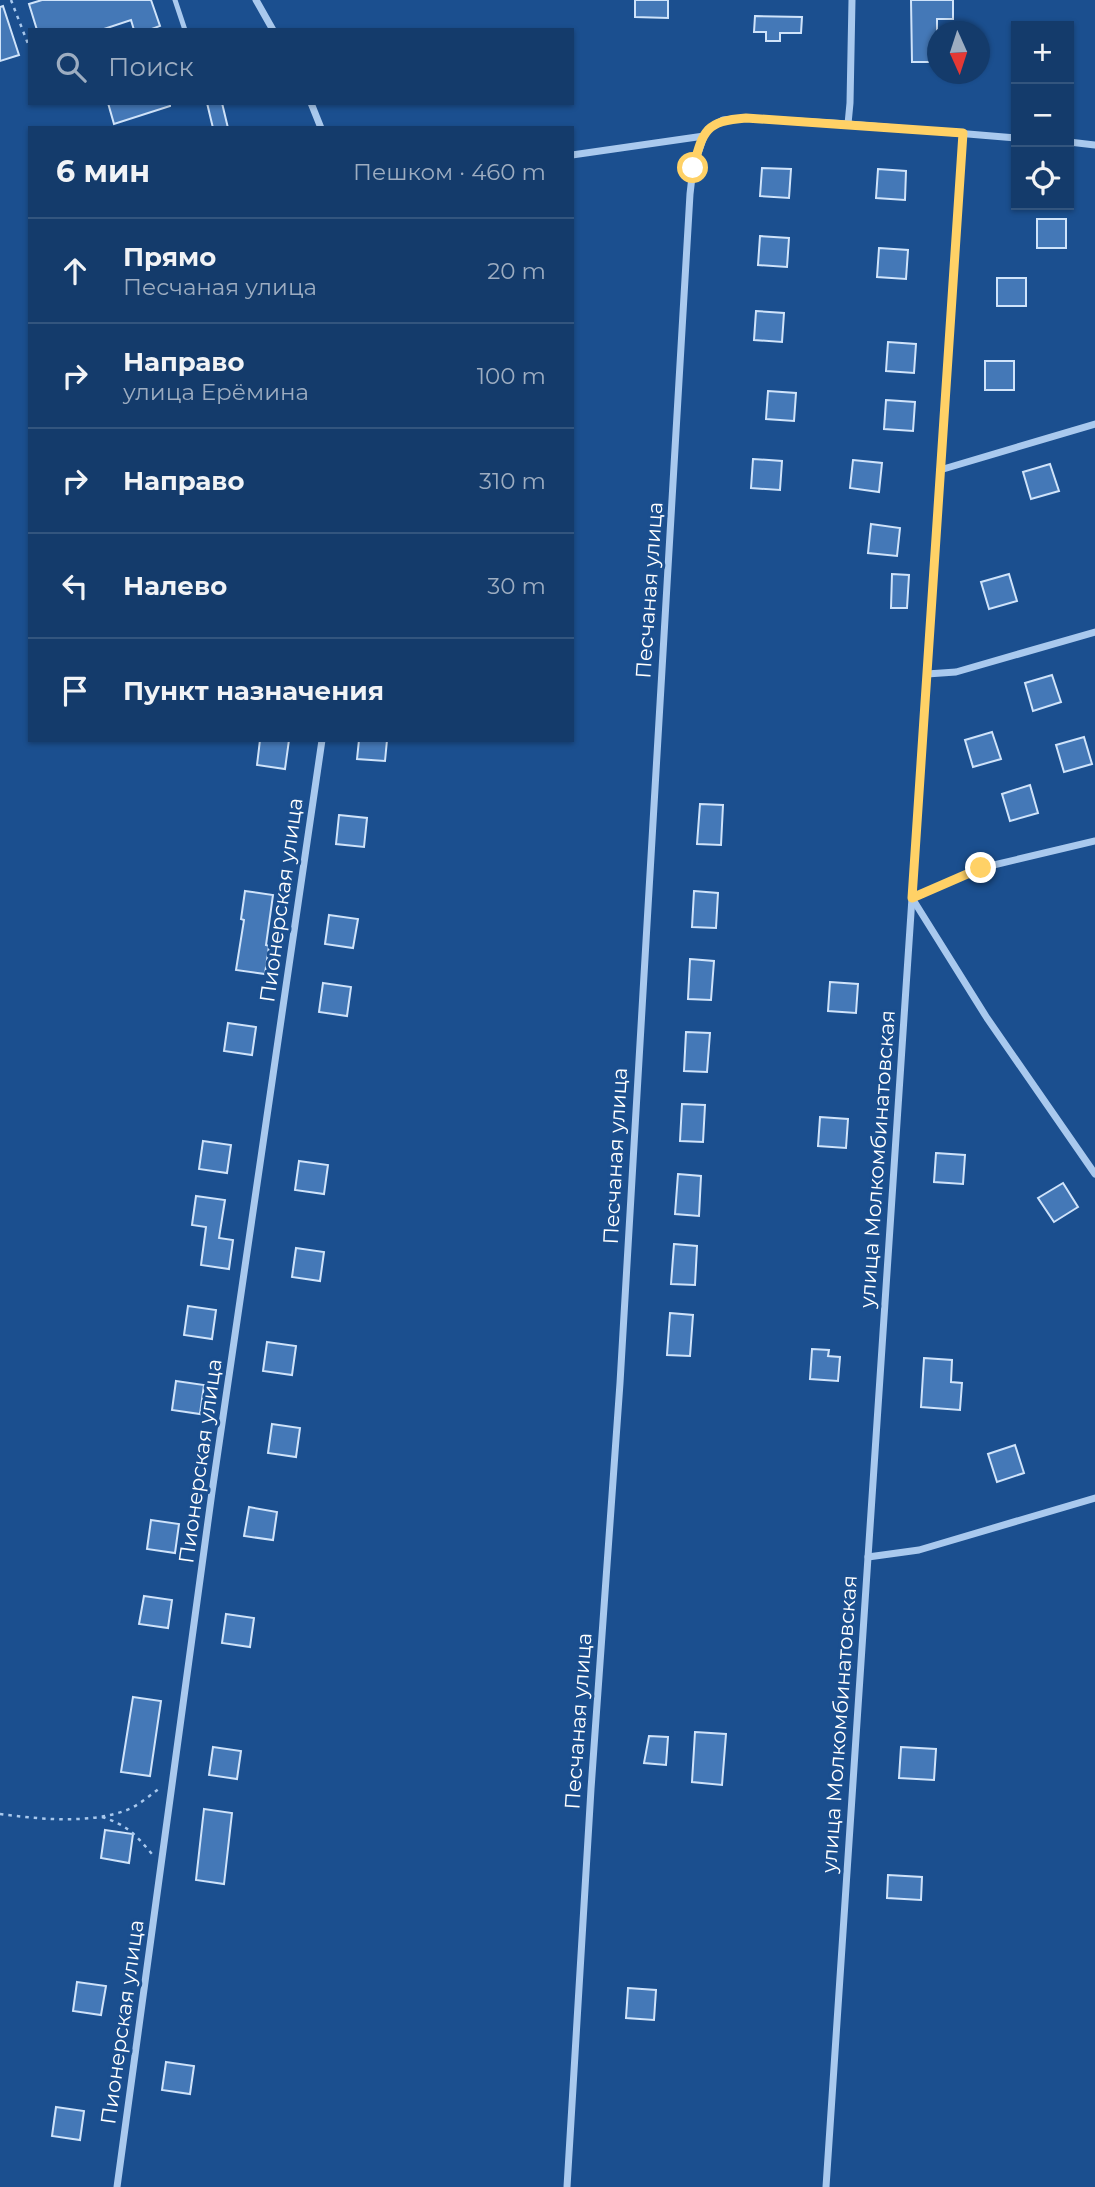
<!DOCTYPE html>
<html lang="ru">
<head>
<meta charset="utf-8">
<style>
	:root { --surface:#143b6b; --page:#1d4271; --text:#f1f3f6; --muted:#9dadc1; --line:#33557e }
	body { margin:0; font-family:Montserrat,sans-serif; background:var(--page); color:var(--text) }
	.controls { position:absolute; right:21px; top:21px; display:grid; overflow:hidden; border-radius:0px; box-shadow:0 2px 5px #0004 }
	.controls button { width:63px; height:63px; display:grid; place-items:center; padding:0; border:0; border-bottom:2px solid var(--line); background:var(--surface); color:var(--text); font:35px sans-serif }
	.compass { position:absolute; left:927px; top:21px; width:63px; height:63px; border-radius:50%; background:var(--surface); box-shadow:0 2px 5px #0004; rotate:177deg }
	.stop { position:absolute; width:21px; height:21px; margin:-16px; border:5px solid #ffd166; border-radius:50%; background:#fff }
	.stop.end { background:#ffd166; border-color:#fff; box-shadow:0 2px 7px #0008 }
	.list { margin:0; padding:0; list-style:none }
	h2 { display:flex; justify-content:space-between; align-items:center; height:91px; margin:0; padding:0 28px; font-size:30px }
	h2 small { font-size:23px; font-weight:400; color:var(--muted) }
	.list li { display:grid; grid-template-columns:46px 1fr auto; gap:21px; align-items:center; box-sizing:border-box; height:105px; padding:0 28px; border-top:2px solid var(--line) }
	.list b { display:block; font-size:26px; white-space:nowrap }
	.list p { margin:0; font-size:23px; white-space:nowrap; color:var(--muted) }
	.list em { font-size:23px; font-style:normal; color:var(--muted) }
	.icon { flex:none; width:38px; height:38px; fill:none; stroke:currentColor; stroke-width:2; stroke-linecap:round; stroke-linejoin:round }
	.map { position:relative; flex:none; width:1095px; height:2187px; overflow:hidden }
	.search { position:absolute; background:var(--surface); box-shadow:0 2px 5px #0004; left:28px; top:28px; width:546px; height:77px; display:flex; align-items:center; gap:18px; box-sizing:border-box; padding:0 24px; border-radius:0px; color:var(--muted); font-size:26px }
	.panel { position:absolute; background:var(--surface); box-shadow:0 2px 5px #0004; left:28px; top:126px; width:546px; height:616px; border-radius:0px }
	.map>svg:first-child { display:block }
</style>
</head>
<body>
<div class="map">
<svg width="1095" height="2187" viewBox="0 0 1095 2187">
	<rect width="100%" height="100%" fill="#1b4f8f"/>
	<g fill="#4478b7" stroke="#cfe3fa" stroke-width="2">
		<polygon points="42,0 151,0 160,26 149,30 134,30 131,20 101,30 37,30 29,4"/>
		<polygon points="635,0 668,0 668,18 635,17"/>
		<polygon points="911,0 953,0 953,19 937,19 937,62 912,62"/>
		<polygon points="3,6 19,55 0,61 0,7"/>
		<polygon points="755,16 802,17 801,33 780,33 780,41 766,41 766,32 754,32"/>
		<polygon points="108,103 170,103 170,106 114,124"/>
		<polygon points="207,103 222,103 228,128 213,128"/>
		<polygon points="762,168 791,169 789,198 760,196"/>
		<polygon points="878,169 906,171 905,200 876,198"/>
		<rect x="1037" y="219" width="29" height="29"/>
		<polygon points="760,236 789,238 787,267 758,265"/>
		<polygon points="879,248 908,250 906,279 877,277"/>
		<rect x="997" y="278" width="29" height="28"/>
		<polygon points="756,311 784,313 782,342 754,340"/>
		<polygon points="888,342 916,344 914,373 886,371"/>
		<rect x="985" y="361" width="29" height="29"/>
		<polygon points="768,391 796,393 794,421 766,419"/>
		<polygon points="886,400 915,402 913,431 884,429"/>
		<polygon points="753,459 782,461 780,490 751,488"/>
		<polygon points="853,460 882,463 879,492 850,488"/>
		<polygon points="1050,464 1059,491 1031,499 1023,472"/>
		<polygon points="871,524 900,528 897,556 868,553"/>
		<polygon points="892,574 909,575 907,608 891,608"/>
		<polygon points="1009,574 1017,601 989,609 981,582"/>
		<polygon points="1052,675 1061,702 1033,711 1025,683"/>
		<polygon points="992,732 1001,759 973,767 965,740"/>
		<polygon points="1084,737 1092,764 1064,772 1056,745"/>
		<polygon points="260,740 289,740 285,769 257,765"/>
		<polygon points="359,740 387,740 385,761 357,759"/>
		<polygon points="1030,785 1038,813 1010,821 1002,794"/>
		<polygon points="700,804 723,805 721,845 697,844"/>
		<polygon points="339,815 367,818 364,847 336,844"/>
		<polygon points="245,891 273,895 266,945 269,946 265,974 236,970 244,920 241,919"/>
		<polygon points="694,891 718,893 716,928 692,927"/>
		<polygon points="329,915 358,919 353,948 325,944"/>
		<polygon points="690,959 714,961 711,1000 688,999"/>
		<polygon points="830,982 858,984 856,1013 828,1011"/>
		<polygon points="323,983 351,987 347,1016 319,1012"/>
		<polygon points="228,1023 256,1027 252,1055 224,1051"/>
		<polygon points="686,1032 710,1033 707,1072 684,1071"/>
		<polygon points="682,1104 705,1105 703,1142 680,1141"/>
		<polygon points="820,1117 848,1119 846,1148 818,1146"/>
		<polygon points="203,1141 231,1145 227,1173 199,1169"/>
		<polygon points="936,1153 965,1155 963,1184 934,1182"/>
		<polygon points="299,1161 328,1165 324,1194 295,1190"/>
		<polygon points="678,1174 701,1176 699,1216 675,1214"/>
		<polygon points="1063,1183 1078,1207 1054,1222 1038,1198"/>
		<polygon points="196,1196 225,1200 219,1238 233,1240 229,1269 201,1265 206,1227 192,1225"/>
		<polygon points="674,1244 697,1246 695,1285 671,1284"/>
		<polygon points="296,1248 324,1252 320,1281 292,1277"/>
		<polygon points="188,1306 216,1310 212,1339 184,1335"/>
		<polygon points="670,1313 693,1315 690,1356 667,1355"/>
		<polygon points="267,1342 296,1346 292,1375 263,1371"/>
		<polygon points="812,1349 829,1350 828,1356 840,1357 838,1381 810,1379"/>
		<polygon points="924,1358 952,1360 951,1382 962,1383 960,1410 921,1407"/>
		<polygon points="176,1381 204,1385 200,1414 172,1410"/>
		<polygon points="272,1424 300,1428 296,1457 268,1453"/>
		<polygon points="1015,1445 1024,1473 997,1482 988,1454"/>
		<polygon points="249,1507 277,1512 273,1540 244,1536"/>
		<polygon points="151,1520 179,1524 175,1553 147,1549"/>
		<polygon points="144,1596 172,1600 168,1628 139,1624"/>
		<polygon points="226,1614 254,1618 250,1647 222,1643"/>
		<polygon points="133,1697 161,1701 150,1776 121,1772"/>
		<polygon points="695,1732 726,1734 722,1785 692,1782"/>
		<polygon points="649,1736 668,1737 666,1765 644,1763"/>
		<polygon points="213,1747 241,1751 237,1779 209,1775"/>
		<polygon points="901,1747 936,1749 934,1780 899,1778"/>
		<polygon points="204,1809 232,1813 224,1884 196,1880"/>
		<polygon points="105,1830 133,1834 129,1863 101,1858"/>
		<polygon points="888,1875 922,1877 921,1900 887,1898"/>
		<polygon points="77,1982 106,1986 101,2015 73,2011"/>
		<polygon points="628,1988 656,1990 654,2020 626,2018"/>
		<polygon points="166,2062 194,2066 190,2094 162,2090"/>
		<polygon points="56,2107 84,2111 80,2140 52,2136"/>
	</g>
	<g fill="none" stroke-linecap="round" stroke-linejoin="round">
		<g stroke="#a9c9ee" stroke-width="2.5" stroke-dasharray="3.5 5" stroke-linecap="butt">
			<polyline points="11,0 30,49"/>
			<path d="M0 1814C37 1819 88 1824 124 1811 137 1807 149 1796 160 1788"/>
			<path d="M102 1817C127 1825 135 1834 152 1854"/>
		</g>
		<polyline stroke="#a9c9ee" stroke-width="5" points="175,0 185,30"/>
		<g stroke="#a9c9ee" stroke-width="7">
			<polyline points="256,0 273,30"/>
			<polyline points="311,103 321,128"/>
			<polyline points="848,124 850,103 852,0"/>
			<polyline points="1069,142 1095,145"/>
			<polyline points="572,155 704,136"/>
			<polyline points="940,470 1095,424"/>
			<polyline points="927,674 956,672 1095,632"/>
			<polyline points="1095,841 981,868 912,898 987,1018 1095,1174"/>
			<polyline points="868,1557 919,1550 1095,1498"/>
			<polyline points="117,2187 212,1492 322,740"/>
			<polyline points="567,2187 591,1789 620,1383 690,194 693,168 704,136 708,129 723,120 746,118 848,124 1016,138"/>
			<polyline points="826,2187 963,133"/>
		</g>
	</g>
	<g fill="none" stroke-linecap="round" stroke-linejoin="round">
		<path stroke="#ffd166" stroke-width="9" d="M693 168C703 131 705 121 746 118L963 133 912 898 981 868"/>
	</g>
	<g text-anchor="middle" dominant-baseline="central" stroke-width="6" stroke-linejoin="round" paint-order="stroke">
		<g font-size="21" fill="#fff" stroke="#1b4f8f">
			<text transform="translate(649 590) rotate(-86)">Песчаная улица</text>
			<text transform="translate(281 900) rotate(-82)">Пионерская улица</text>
			<text transform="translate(615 1156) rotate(-87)">Песчаная улица</text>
			<text transform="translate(877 1159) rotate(-86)">улица Молкомбинатовская</text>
			<text transform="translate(200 1461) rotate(-82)">Пионерская улица</text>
			<text transform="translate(578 1721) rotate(-86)">Песчаная улица</text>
			<text transform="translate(839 1724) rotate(-86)">улица Молкомбинатовская</text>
			<text transform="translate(122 2022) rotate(-82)">Пионерская улица</text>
		</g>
	</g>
</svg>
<div class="controls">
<button>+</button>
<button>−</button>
<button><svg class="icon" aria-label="locate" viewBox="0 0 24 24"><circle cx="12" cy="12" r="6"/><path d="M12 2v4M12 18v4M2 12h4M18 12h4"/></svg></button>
</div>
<svg class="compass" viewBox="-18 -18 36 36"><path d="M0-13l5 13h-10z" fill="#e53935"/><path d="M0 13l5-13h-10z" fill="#9dadc1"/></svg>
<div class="stop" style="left:693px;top:168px"></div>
<div class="stop end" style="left:981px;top:868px"></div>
<div class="search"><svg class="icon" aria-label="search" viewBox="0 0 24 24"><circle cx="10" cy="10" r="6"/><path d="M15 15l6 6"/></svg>Поиск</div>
<section class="panel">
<h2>6 мин<small>Пешком · 460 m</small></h2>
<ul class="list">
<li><svg class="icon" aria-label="ahead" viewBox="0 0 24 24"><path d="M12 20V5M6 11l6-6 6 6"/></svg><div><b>Прямо</b><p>Песчаная улица</p></div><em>20 m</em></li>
<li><svg class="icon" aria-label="right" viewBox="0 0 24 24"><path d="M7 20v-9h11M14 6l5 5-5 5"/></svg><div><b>Направо</b><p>улица Ерёмина</p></div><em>100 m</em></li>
<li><svg class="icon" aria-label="right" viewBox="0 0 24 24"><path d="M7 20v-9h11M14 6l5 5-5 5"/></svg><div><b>Направо</b></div><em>310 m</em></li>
<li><svg class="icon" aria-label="left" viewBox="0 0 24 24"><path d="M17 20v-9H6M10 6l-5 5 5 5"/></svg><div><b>Налево</b></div><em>30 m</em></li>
<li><svg class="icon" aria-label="arrive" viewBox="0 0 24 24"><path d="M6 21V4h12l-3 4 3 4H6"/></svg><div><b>Пункт назначения</b></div></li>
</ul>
</section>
</div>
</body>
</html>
